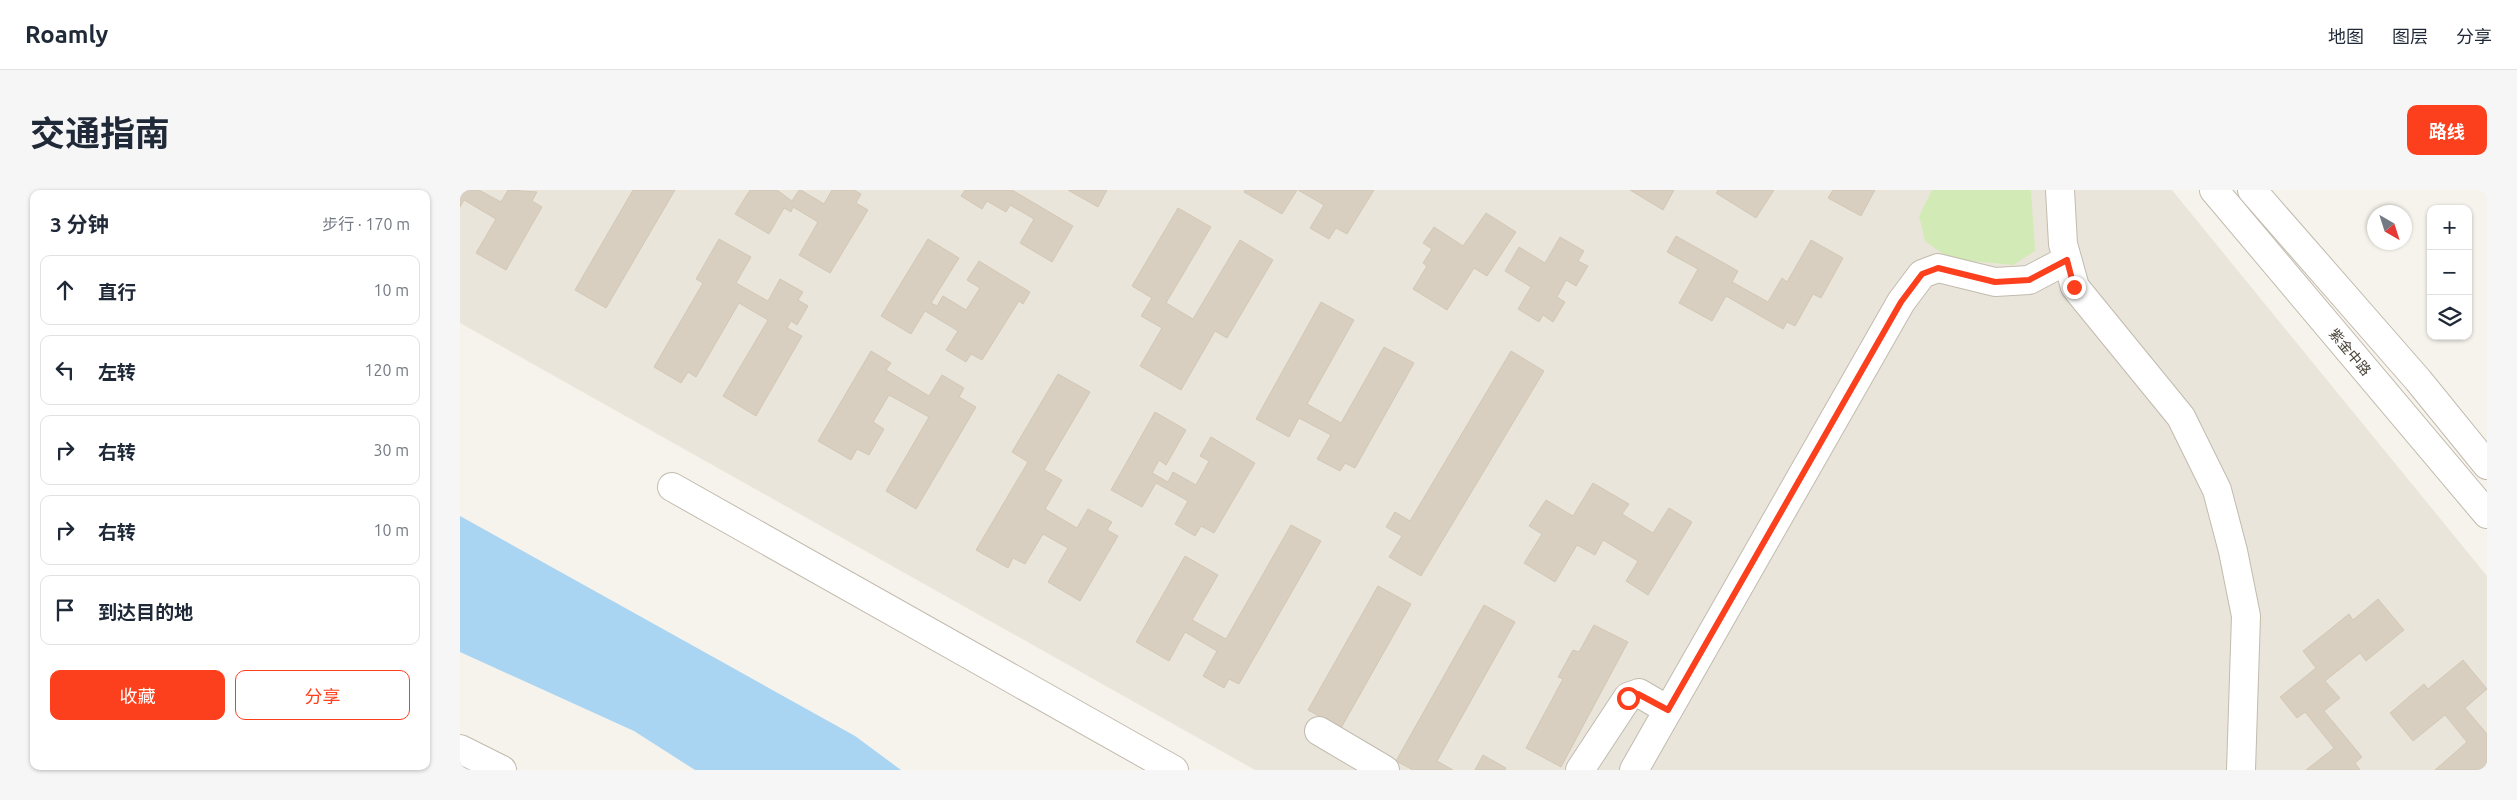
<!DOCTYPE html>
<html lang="zh">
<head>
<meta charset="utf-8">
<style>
	:root { --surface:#fff; --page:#f6f6f7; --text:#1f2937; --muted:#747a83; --line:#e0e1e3; --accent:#fc3f1d }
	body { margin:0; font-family:Ubuntu,"Noto Sans SC",sans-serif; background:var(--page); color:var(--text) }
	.controls { position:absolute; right:15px; top:15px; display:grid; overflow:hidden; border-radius:10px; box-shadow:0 1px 4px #0004 }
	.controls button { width:45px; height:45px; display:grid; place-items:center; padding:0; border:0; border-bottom:1px solid var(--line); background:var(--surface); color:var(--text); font:25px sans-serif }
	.compass { position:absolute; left:1907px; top:15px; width:45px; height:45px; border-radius:50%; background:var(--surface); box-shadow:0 1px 4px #0004; rotate:141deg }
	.stop { position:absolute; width:15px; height:15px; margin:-11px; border:4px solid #fc3f1d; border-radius:50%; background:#fff }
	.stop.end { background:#fc3f1d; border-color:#fff; box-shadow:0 1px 5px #0008 }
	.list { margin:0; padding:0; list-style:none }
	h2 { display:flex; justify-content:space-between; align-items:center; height:65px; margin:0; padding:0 20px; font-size:21px }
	h2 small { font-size:16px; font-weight:400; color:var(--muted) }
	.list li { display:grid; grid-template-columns:32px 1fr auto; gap:15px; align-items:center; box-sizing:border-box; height:70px; margin:0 10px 10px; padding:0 10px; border:1px solid var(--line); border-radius:10px }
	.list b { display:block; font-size:19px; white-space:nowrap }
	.list em { font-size:16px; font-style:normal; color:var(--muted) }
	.actions { display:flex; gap:10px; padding:15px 20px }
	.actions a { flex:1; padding:11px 0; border:1px solid var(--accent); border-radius:10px; text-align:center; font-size:18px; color:var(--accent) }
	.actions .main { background:var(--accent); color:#fff }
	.icon { flex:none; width:28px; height:28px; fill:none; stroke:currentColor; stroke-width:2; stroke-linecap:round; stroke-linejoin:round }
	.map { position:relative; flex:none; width:2027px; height:580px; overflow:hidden; border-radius:10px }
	header { display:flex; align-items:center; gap:30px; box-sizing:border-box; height:70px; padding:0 25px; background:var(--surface); border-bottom:1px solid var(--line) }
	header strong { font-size:24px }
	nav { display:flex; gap:28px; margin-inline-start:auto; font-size:18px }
	.intro { display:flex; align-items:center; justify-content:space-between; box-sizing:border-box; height:120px; padding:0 30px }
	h1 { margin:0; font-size:35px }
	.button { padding:12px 22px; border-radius:10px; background:var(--accent); color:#fff; font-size:18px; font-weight:700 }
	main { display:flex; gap:30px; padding:0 30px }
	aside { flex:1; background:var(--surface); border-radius:10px; box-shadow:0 1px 4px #0004 }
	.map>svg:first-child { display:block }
</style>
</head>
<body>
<header>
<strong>Roamly</strong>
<nav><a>地图</a><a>图层</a><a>分享</a></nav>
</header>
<div class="intro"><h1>交通指南</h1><a class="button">路线</a></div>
<main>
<aside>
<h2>3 分钟<small>步行 · 170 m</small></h2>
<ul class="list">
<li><svg class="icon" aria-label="ahead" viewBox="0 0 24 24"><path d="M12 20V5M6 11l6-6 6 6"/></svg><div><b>直行</b></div><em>10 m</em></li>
<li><svg class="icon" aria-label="left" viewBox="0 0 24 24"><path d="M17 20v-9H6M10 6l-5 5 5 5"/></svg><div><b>左转</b></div><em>120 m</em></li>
<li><svg class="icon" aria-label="right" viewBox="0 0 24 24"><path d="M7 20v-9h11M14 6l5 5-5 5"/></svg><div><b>右转</b></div><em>30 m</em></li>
<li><svg class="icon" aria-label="right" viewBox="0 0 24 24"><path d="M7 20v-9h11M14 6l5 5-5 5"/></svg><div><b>右转</b></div><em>10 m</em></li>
<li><svg class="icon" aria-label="arrive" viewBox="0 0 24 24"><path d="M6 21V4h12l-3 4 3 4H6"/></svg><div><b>到达目的地</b></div></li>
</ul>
<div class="actions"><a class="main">收藏</a><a>分享</a></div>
</aside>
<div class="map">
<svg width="2027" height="580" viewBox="0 0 2027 580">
	<rect width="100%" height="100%" fill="#f6f3ec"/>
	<polygon fill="#eae5da" points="0,0 1712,0 2027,386 2027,580 795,580 0,133"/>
	<polygon fill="#d2eab5" points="1472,0 1571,0 1575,61 1553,75 1490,69 1465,51 1459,26"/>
	<polygon fill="#a9d4f2" points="0,326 395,546 441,580 235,580 174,541 0,462"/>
	<g fill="#d8cfc1" stroke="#d3c7b4">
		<polygon points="0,0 19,0 41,12 48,0 77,2 72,11 82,17 46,80 16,63 36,29 4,10 0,17"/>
		<polygon points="173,0 215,0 146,118 115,100"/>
		<polygon points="290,0 317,0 332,11 339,0 341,0 364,14 372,0 394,0 401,4 396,13 408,20 370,83 339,65 358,32 333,17 331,22 324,18 309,44 275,24"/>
		<polygon points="505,0 552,0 613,36 592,72 560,53 574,29 550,15 546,22 527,11 522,19 501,6"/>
		<polygon points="608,0 647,0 638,17"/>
		<polygon points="785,0 837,0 822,24 784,2"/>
		<polygon points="838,0 914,0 887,44 876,38 869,49 850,38 864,15"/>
		<polygon points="1170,0 1214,0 1203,20"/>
		<polygon points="1258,0 1314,0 1296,28 1256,3"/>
		<polygon points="1373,0 1415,0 1401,26 1368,8"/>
		<polygon points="718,18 751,37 706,113 733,129 780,50 813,70 767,148 755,141 721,200 680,176 702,138 681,126 692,108 672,96"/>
		<polygon points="1026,23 1056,42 1027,86 1014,78 987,120 953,99 967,76 963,73 972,59 963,53 974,37 1003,56"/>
		<polygon points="1216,46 1278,81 1272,92 1308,112 1322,88 1327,92 1351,50 1383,68 1361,108 1353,104 1335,136 1327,132 1323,139 1266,106 1252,131 1219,113 1238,79 1207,62"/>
		<polygon points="1100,47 1124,61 1118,71 1128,76 1116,96 1106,90 1097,107 1105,112 1093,132 1083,125 1079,132 1058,119 1071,97 1045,81 1059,57 1085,73"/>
		<polygon points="259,49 291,67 276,93 308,111 320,89 343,102 338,110 348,116 337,135 331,131 327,138 342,146 296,226 263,206 308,130 279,113 236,187 228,182 221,193 194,177 243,93 236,89"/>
		<polygon points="468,49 499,68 471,113 477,116 483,106 506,120 520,98 507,90 519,71 570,102 563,114 559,111 522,170 511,164 506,172 486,160 498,141 465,121 451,144 421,126"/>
		<polygon points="861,112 894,130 847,214 881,233 924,157 954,173 895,278 885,273 880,281 857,269 871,245 839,228 829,247 796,229"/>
		<polygon points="411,161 431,173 426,180 469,206 482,185 504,198 499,207 516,217 456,319 426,301 469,227 429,205 413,232 424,239 409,265 397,259 391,270 358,251"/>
		<polygon points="1051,161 1084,181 961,386 929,367 942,346 926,337 935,322 950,331"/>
		<polygon points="598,184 630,202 584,280 602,290 585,319 617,338 628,319 652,332 647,340 658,346 620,411 588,392 608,358 583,344 565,374 553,368 548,378 516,360 568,272 552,262"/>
		<polygon points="695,222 726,240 706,275 699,270 692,283 708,292 713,282 736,295 749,271 740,266 751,247 795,273 754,343 741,336 735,346 715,334 728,311 696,293 682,317 651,300"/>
		<polygon points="1133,293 1169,314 1162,324 1193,343 1209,318 1232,332 1188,405 1166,391 1178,371 1143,350 1135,365 1117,355 1095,392 1064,373 1082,344 1069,336 1086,310 1113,326"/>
		<polygon points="831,335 861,351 779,494 769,489 764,498 743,486 757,461 725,442 709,471 676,452 725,366 758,385 732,430 766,449"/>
		<polygon points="918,396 951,414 881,538 848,520"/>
		<polygon points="1918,409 1944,440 1906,471 1900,463 1865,491 1880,508 1864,521 1902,567 1895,573 1900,580 1846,580 1874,558 1845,522 1837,528 1820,507 1856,478 1843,461 1889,424 1893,430"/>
		<polygon points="1024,415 1055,432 977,571 993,580 953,580 936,571"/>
		<polygon points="1134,435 1168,452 1101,577 1066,558 1103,489 1098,487 1113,460 1119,462"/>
		<polygon points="2003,470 2027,499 2005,518 2027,544 2027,580 1975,580 2007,552 1985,525 1953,551 1930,523 1964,494 1968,499"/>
		<polygon points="1023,565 1046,578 1045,580 1015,580"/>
	</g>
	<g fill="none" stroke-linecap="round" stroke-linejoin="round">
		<defs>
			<g id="minor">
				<polyline points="1600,0 1603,54 1615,97 1721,227 1757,300 1773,361 1786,426 1781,580"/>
				<polyline points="1754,0 2027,324"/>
				<polyline points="1792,0 1958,190 2027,275"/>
				<polyline points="212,297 714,580"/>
				<polyline points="859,541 925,580"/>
				<polyline points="0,559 42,580"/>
				<polyline points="1120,580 1168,507 1179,503 1208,520"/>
				<polyline points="1174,580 1441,112 1462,84 1478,78 1535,92 1569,90 1607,70"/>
			</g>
		</defs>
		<use href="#minor" stroke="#c2bbae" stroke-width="30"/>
		<use href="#minor" stroke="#fff" stroke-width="28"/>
	</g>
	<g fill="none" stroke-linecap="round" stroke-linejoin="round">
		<polyline stroke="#fc3f1d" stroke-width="6" points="1168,508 1178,504 1208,520 1441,112 1462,84 1478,78 1535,92 1569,90 1607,70 1614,97"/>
	</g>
	<g text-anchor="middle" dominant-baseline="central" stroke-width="4.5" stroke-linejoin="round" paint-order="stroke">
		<g font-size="14" fill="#4b4439" stroke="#fff">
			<text transform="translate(1890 162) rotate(50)">紫金中路</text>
		</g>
	</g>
</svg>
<div class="controls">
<button>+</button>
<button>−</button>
<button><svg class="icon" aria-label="layers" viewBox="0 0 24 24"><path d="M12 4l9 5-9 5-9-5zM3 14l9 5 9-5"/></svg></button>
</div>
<svg class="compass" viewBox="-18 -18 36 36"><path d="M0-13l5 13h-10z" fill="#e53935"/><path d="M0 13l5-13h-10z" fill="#747a83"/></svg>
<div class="stop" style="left:1168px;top:508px"></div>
<div class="stop end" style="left:1614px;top:97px"></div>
</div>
</main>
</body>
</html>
